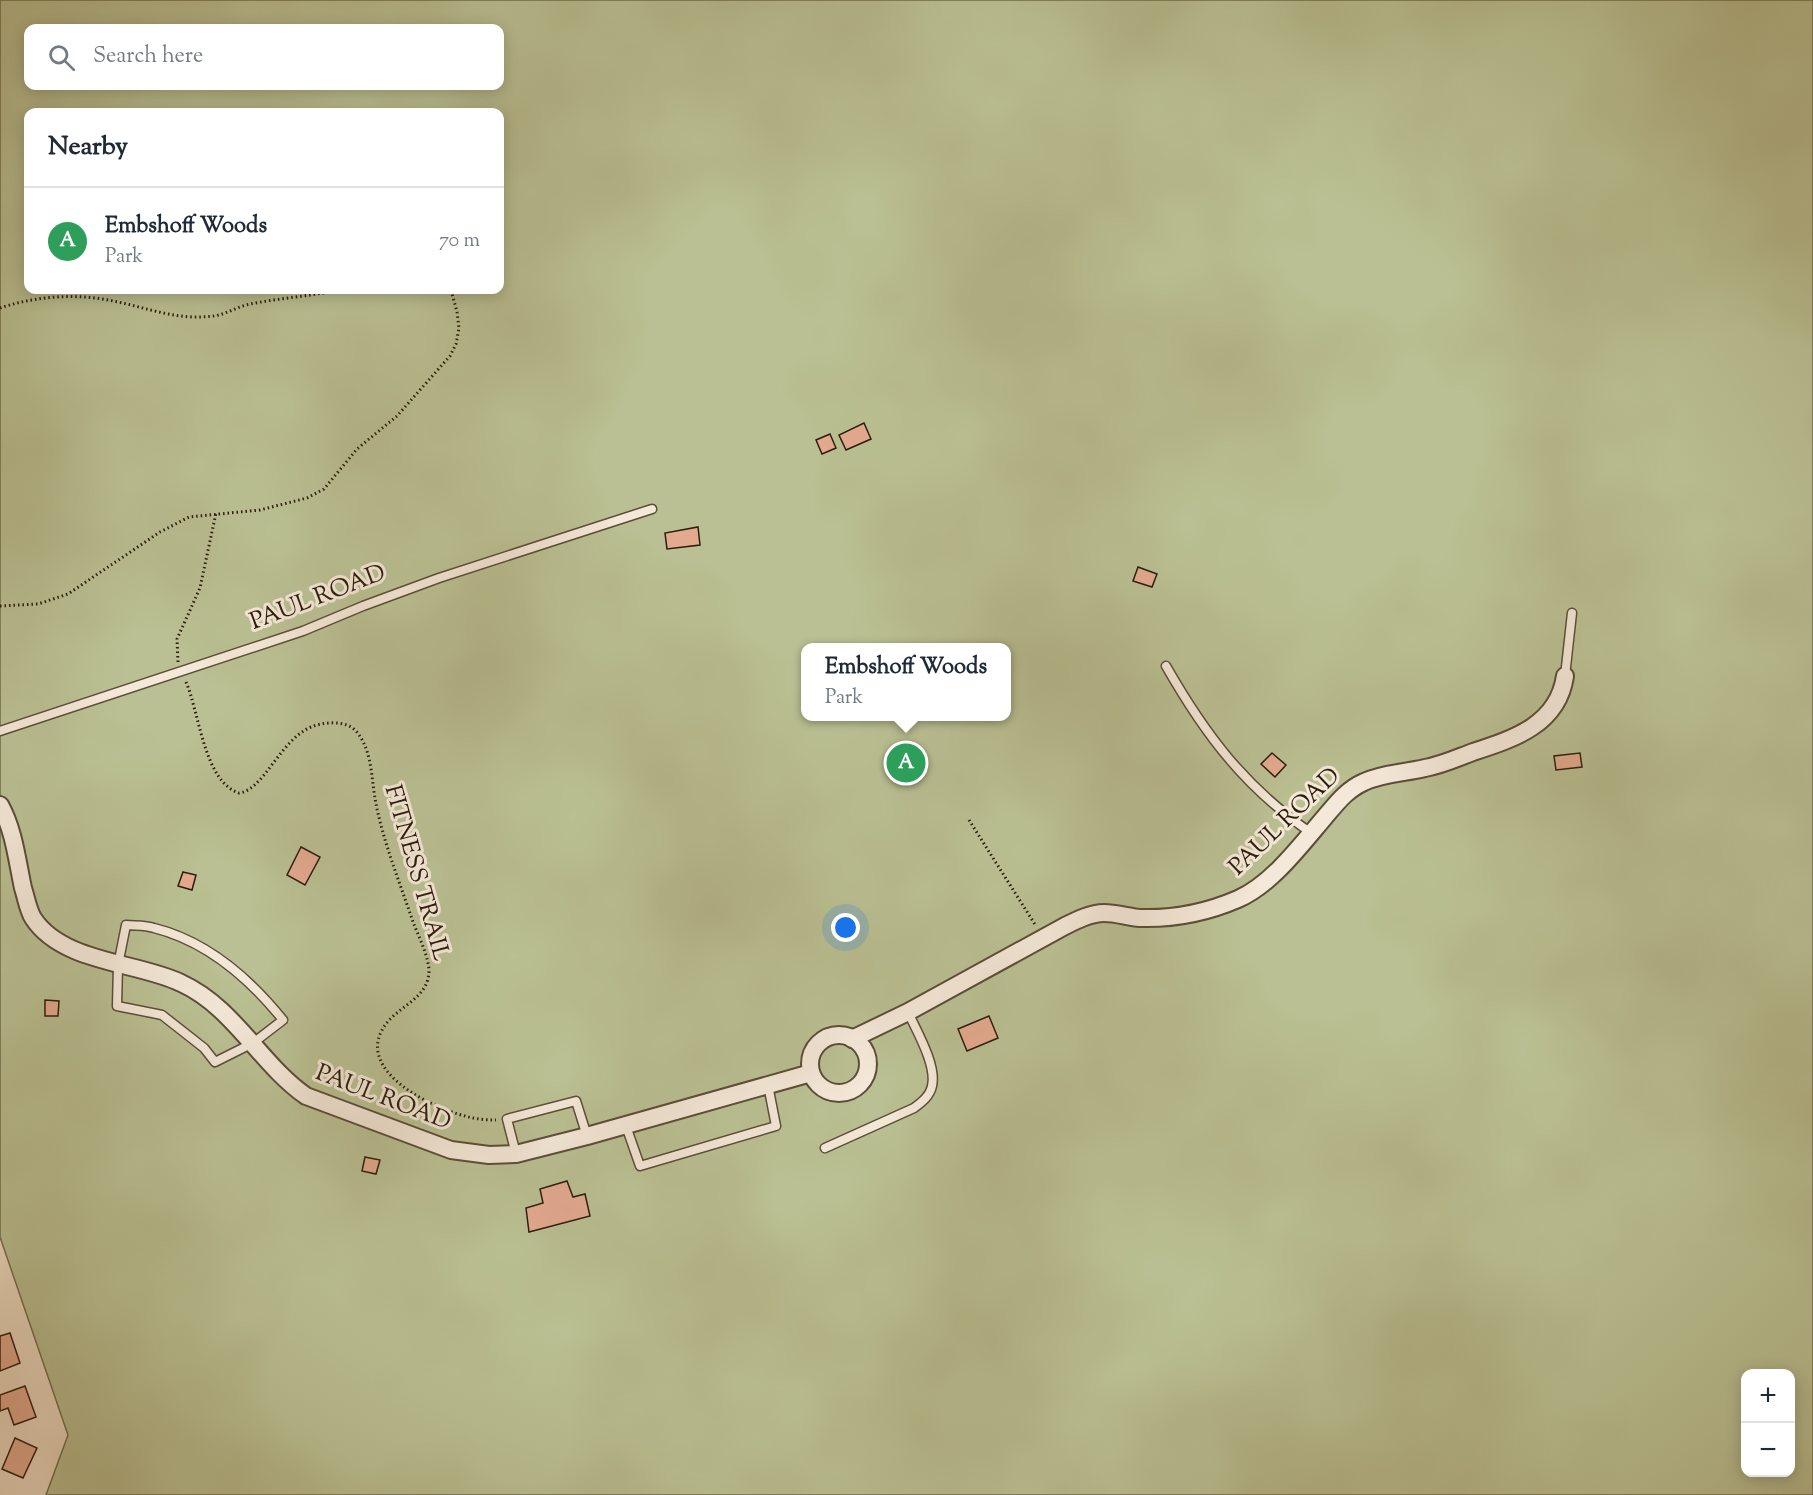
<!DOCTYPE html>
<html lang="en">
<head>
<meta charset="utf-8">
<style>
	:root { --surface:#fff; --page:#f6f6f7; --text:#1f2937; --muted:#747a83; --line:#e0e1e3; --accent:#8f2418 }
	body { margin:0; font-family:"Sorts Mill Goudy",serif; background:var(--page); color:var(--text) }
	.controls { position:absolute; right:18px; bottom:18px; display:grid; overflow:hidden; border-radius:12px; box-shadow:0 3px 15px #0003 }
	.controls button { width:54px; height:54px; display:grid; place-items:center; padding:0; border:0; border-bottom:2px solid var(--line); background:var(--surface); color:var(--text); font:30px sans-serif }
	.you { position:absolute; left:846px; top:928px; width:21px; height:21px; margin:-15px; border:4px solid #fff; border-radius:50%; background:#1a73e8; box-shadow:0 0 0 9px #1a73e833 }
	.badge { display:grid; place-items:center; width:39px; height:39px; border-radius:50%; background:var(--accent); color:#fff; font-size:20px; font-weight:700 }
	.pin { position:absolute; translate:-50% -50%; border:3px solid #fff; box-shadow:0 2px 6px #0006 }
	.popup { position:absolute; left:801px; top:643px; width:210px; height:78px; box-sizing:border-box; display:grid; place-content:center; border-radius:12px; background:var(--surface); filter:drop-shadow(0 2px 4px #0005); font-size:20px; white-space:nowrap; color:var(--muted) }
	.popup b { font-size:22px; color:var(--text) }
	.popup::after { content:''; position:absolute; left:50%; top:100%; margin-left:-12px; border:12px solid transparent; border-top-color:var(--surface) }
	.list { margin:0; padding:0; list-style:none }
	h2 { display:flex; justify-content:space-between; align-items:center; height:78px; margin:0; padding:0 24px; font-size:26px }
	h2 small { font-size:20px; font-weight:400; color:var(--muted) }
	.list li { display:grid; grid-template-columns:39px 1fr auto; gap:18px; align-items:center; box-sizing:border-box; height:108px; padding:0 24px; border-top:2px solid var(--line) }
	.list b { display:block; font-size:22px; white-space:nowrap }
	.list p { margin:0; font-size:20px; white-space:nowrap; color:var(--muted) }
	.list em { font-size:20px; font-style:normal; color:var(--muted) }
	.icon { flex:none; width:33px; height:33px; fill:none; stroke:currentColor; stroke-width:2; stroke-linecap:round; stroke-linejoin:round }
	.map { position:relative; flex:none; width:1813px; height:1495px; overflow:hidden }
	.search { position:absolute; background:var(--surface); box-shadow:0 3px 15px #0003; left:24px; top:24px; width:480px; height:66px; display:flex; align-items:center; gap:15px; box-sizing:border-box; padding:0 21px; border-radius:12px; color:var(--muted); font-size:22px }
	.panel { position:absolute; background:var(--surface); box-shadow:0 3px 15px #0003; left:24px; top:108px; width:480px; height:186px; border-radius:12px }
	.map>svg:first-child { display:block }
</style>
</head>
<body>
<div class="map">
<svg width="1813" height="1495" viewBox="0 0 1813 1495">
	<rect width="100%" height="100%" fill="#eedcc3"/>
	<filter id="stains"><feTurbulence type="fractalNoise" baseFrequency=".00333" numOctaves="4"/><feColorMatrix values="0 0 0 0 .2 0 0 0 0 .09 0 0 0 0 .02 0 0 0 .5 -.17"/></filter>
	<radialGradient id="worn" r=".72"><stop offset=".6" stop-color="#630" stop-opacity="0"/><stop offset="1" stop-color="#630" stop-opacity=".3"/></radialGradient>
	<path fill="#bac093" stroke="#726e4f" stroke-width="1.5" fill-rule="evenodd" d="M0 0H1813V1495H46L68 1435 0 1237ZM28 28H500V86H28ZM28 112H500V290H28ZM806 648H1006V716H806ZM1746 1374H1790V1472H1746Z"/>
	<g fill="#e4aa90" stroke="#2b1d0b" stroke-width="1.5">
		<polygon points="864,423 871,439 846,450 839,435"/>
		<polygon points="830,434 836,448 822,454 816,440"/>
		<polygon points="698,527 700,545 667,549 665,533"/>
		<polygon points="1138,567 1157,574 1152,587 1133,581"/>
		<polygon points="1272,753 1286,765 1275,777 1261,764"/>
		<polygon points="1580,753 1582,767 1556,770 1554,756"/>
		<polygon points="301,847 320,857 305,885 287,875"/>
		<polygon points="183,872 196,875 192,890 178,886"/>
		<polygon points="45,1000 59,1001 58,1016 45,1016"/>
		<polygon points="989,1016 998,1038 967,1051 958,1029"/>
		<polygon points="365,1157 380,1160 376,1174 362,1171"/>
		<polygon points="567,1181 573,1197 585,1194 590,1216 529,1232 526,1208 543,1203 540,1189"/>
		<polygon points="10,1333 20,1363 0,1371 0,1336"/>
		<polygon points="25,1386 36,1417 14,1425 8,1408 0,1411 0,1395"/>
		<polygon points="15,1438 37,1448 23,1478 2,1469"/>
	</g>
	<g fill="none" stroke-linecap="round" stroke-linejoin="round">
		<defs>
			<g id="service">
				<path d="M1166 666C1206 736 1245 787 1311 833"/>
				<polyline points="1565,676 1572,613"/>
				<polyline points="0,731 303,631 363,606 439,578 652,509"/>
				<path d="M126 925C135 926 145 925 154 928 206 941 250 979 283 1020L253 1043 215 1062 204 1048 162 1015 117 1006 118 965Z"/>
				<polyline points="626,1126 640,1166 776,1126 768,1085"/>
				<path d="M825 1148 914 1108C922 1102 930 1096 932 1086 937 1065 916 1030 908 1012"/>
				<polyline points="516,1154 507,1119 576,1101 587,1136"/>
			</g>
			<g id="minor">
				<path d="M0 805C14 830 17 860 23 888 26 897 28 910 33 918 62 963 138 962 181 983 234 1007 260 1064 306 1096L451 1150 489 1155 516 1154 587 1136 811 1073"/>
				<circle cx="839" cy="1064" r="29"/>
				<path d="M852 1039 908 1012 1065 926C1077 920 1091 913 1104 913 1116 913 1128 917 1140 918 1173 919 1208 912 1238 899 1271 885 1301 845 1324 818 1336 804 1346 790 1364 782 1383 773 1405 773 1425 768 1442 765 1457 758 1473 752 1513 739 1558 725 1565 676"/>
			</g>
		</defs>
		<use href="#service" stroke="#5c4d39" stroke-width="11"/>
		<use href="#minor" stroke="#5c4d39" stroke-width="20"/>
		<g stroke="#2b1d0b" stroke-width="3" stroke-dasharray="1.5 3" stroke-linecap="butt">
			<path d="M0 308C36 296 76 293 113 301 140 306 165 316 193 317 204 317 215 317 225 313 233 310 241 306 250 304 280 298 311 296 340 290"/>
			<polyline points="0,606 38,604 68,594 160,532 189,517 260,510 307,498 324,489 357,449 397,416 450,356 456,344 459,328 457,312 451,290"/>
			<polyline points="178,662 177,639 200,588 216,513"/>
			<path d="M186 682C199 711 204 782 239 793 264 790 280 740 311 727 323 722 345 720 355 730 373 749 371 780 376 804 384 844 400 883 413 922 419 937 427 953 429 969 430 1001 393 1006 381 1032 361 1074 433 1108 465 1116 475 1119 486 1120 496 1120"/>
			<polyline points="969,820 1036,926"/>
		</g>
		<use href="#service" stroke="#f4e8d8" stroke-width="8"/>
		<use href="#minor" stroke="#f4e8d8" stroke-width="16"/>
	</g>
	<g text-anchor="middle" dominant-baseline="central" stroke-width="6" stroke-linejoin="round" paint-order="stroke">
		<g font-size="24" fill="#2b1d0b" stroke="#f4e8d8">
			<text transform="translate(318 598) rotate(-21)">PAUL ROAD</text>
			<text transform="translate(1285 822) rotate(-44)">PAUL ROAD</text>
			<text transform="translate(416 873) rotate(74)">FITNESS TRAIL</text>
			<text transform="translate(383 1098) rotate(21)">PAUL ROAD</text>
		</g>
	</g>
	<rect width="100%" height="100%" filter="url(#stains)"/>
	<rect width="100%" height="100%" fill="url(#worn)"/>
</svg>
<div class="controls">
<button>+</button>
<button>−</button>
</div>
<div class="you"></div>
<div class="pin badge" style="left:906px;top:763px;background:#2e9e5b">A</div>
<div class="popup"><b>Embshoff Woods</b>Park</div>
<div class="search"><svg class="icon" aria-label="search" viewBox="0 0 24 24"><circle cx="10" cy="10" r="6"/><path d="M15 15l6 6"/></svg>Search here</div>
<section class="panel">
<h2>Nearby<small></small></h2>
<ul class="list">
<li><span class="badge" style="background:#2e9e5b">A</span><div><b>Embshoff Woods</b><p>Park</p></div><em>70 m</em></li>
</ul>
</section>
</div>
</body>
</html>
